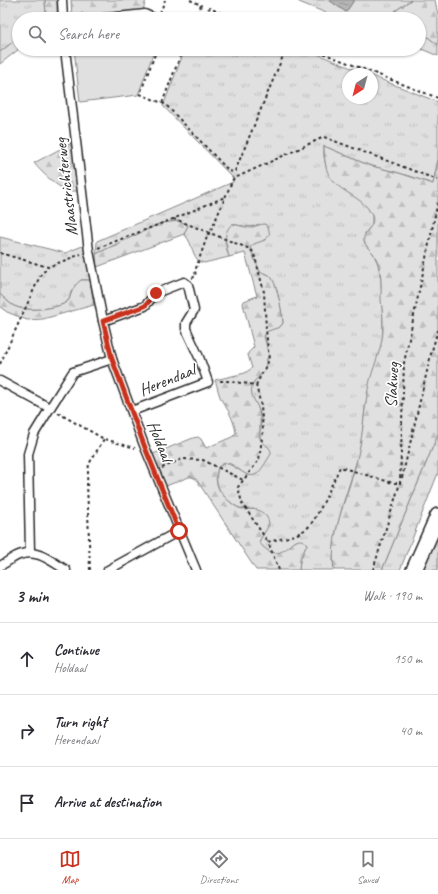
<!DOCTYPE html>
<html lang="en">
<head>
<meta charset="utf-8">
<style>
	:root { --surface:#fff; --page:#f2f2f3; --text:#2b2b33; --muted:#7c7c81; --line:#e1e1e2; --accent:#c8321e }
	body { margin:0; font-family:Caveat,sans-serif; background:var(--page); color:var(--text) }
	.compass { position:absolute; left:342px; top:68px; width:36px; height:36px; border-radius:50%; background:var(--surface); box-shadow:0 1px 3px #0004; rotate:216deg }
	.stop { position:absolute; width:12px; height:12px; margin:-9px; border:3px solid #c8321e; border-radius:50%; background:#fff }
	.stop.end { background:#c8321e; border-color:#fff; box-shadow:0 1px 4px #0008 }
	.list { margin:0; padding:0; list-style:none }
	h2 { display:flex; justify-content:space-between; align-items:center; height:52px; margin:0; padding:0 16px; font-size:17px }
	h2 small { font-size:13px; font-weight:400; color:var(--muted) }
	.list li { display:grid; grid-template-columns:26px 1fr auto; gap:12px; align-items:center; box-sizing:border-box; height:72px; padding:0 16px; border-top:1px solid var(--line) }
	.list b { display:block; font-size:15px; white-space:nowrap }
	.list p { margin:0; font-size:13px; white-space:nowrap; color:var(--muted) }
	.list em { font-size:13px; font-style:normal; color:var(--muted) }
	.icon { flex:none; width:22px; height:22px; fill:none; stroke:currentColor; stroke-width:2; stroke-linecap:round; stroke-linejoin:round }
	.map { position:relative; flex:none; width:438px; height:570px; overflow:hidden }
	.search { position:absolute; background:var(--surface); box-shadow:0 1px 3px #0004; left:12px; right:12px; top:12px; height:44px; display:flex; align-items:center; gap:10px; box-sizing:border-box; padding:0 14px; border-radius:22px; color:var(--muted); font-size:15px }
	.sheet { height:268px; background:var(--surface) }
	nav { display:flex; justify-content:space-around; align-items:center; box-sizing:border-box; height:56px; border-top:1px solid var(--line); background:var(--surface); font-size:11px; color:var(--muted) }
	nav a { display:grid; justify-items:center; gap:2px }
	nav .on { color:var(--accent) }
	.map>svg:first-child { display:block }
</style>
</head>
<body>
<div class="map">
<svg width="438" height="570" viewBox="0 0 438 570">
	<defs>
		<pattern id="grass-tufts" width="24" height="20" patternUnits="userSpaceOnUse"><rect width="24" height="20" fill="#e0e0e0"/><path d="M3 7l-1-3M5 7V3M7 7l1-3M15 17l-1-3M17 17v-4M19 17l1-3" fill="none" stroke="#c0c0c0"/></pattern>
		<pattern id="forest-firs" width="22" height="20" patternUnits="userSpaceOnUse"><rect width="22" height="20" fill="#e0e0e0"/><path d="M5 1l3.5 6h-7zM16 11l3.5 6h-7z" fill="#c0c0c0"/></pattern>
		<pattern id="water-ripples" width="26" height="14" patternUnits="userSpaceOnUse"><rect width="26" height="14" fill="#b6b6b6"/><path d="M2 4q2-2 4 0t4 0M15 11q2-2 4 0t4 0" fill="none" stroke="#949494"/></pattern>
	</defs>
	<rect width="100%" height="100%" fill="#fff"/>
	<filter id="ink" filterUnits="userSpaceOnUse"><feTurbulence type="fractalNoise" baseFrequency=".025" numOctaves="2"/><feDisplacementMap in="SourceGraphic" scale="8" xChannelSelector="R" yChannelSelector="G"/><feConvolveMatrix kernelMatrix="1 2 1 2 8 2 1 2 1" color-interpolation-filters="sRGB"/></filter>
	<g filter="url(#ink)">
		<g fill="url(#grass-tufts)" stroke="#868686">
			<polygon points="0,0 45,0 46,15 41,19 19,19 19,37 0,52"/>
			<polygon points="297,0 329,0 346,12 354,0 411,0 395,11 405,19 341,19 299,2"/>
			<polygon points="212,12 230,19 200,19 206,17"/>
			<polygon points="419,30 438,45 438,56 419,48"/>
			<path d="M185 49H305L366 74H348V98H372V76L438 102V160L433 184 399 173 368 165 324 146V156L326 167 357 198 366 205 372 215V225L365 233 367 247 373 253 378 264 381 280 383 325 382 342 365 408 362 436 358 457 343 504 336 531 333 560 334 570H299L300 560 307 544 296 541C292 544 287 550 283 552 274 556 264 550 259 542L260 540 254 509C249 509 245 510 240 508 236 507 233 504 229 501 218 491 214 482 218 467L223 464 227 463 248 475 269 448 263 443 260 439C259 432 261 425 261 418 260 407 250 399 251 388 253 377 266 376 266 366 267 360 268 349 267 344 266 340 263 336 266 332 268 329 276 328 280 327L283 323C282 313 277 281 269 275 267 274 263 273 260 272L250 248C253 243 259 242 265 240L259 224C248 229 244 226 232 224L225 242 229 257 204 263C193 261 193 247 188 239 187 237 185 236 184 234L188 225 179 221 161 223 96 254 97 241 233 182 234 179 163 106Z"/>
			<path d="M0 237 65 253 85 245 90 280H81L71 292 69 300C66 302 64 304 61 305 49 309 26 312 14 306 9 303 4 298 0 294Z"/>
			<polygon points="438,434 438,473 400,570 382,570"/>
			<polygon points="438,534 438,570 422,570"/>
		</g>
		<g fill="url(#forest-firs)" stroke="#868686">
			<polygon points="45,0 57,0 57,19 41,19 46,15"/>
			<polygon points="71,0 146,0 143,10 85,16 72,17"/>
			<polygon points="411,0 435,0 438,15 438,45 419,30 419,19 405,19 395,11"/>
			<polygon points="19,37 19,49 0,64 0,52"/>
			<path d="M73 142 78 191C75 191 72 191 69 191 59 189 40 171 34 163Z"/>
			<path d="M324 146 368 165 399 173 433 184 438 160V434L382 570H334C329 530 350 493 358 455 364 430 364 405 370 380 375 362 384 344 383 324 383 316 382 308 381 300 381 288 382 275 378 264 377 260 375 256 373 253 369 249 366 246 364 241 362 230 378 227 371 213 362 197 344 194 332 180 325 172 324 156 324 146Z"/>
			<polygon points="179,221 188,225 184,234 97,267 96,254 161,223"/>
			<path d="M232 224C238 225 246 228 252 227 257 226 260 224 265 224 270 229 272 236 264 240 259 243 254 242 250 248L260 272C263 273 267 274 269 275 277 280 282 313 283 323L280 327 268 331 266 333 264 336 269 355C268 357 267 359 266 361 265 365 267 367 265 370 261 377 253 379 252 387 250 396 255 400 258 408 262 418 259 429 260 439 264 445 272 447 271 454 267 460 263 468 258 473 247 482 237 464 227 463 223 463 221 465 218 467 214 481 217 491 229 501 232 504 235 506 239 508 251 512 255 505 266 516 268 519 269 521 269 525L260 540 259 542C262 546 267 551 271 552 288 558 295 530 307 544L300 560 299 570H256L196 479 192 477H189L166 486 153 454 193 438 198 437 201 439 206 448 232 437 236 433C235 426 232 418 229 412 227 408 224 405 222 401 218 394 218 388 215 380L245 373 252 368 248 355V353L254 347 243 304 244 301 257 296 245 253 229 257C226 245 222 233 232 224Z"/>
			<path d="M81 280H90L94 305 43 319 27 320 7 312 0 307V294C4 298 9 303 14 306 26 312 49 309 61 305 64 304 66 302 69 300 72 291 73 286 81 280Z"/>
		</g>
		<g fill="#e0e0e0" stroke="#868686">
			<polygon points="144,15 154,19 110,19"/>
			<polygon points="74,49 155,49 138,95 80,102"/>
		</g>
		<polygon fill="url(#water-ripples)" stroke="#7e7e7e" points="329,0 354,0 346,12"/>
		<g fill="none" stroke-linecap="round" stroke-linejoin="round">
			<defs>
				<polyline id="lane" points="78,19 145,12 161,19"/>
				<g id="street">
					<polyline points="62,0 63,19"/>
					<polyline points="65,49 89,251 103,321 112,359 144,445 196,570"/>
					<polyline points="103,321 145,306 156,293 184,282 188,285 194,310 186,323 186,329 199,357 208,382 132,411"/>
					<polyline points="0,381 50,408"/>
					<polyline points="30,552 28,454 34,434 50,408 73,372 112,359"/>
					<path d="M0 566C6 563 13 557 19 555 37 548 52 562 66 570"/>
					<polyline points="108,570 179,531"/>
				</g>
				<polyline id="highway" points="414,570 438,516"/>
			</defs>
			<use href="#lane" stroke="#2b2b2b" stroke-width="7"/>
			<use href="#street" stroke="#2b2b2b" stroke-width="11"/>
			<use href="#highway" stroke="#2b2b2b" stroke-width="18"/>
			<g stroke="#2b2b2b" stroke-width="2" stroke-dasharray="3 3" stroke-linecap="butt">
				<polyline points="190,0 201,5 196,19"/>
				<polyline points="199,12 205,14 209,8 236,19"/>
				<polyline points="160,13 165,0"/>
				<polyline points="157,49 140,94 162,103 183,49"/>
				<polyline points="312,49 438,98"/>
				<polyline points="162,103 165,104 229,171 233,172 235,171 286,49"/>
				<polyline points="173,219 180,221 250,249 253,252 255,257 264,292 266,329 269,360 256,385 227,381 217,381"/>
				<polyline points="98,248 173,219 225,197"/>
				<polyline points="0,253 48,267 81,254"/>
				<polyline points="192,278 196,276 195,271 208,234 210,233 233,179 324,137 438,180"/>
				<polyline points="0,364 40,276 48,267"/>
				<polyline points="256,385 261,406 263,431 259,460 238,487 242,503 268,542"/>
				<polyline points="58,413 104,439 135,448"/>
				<polyline points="162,468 182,459 203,460 243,480"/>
				<polyline points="402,478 431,354 438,330"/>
				<polyline points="90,570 87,481 89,464 104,439"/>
				<path d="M279 570 268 542C279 539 297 536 306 529 316 523 334 479 340 467L393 483H400"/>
				<polyline points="373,570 400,483 404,363 438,201"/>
			</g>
			<use href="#lane" stroke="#fff" stroke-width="4"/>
			<use href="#street" stroke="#fff" stroke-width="8"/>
			<use href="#highway" stroke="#fff" stroke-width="15"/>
		</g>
	</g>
	<g fill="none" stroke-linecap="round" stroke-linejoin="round" filter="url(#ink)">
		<polyline stroke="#c8321e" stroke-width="5" points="156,293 145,306 103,321 112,359 144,445 179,531"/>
	</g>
	<g text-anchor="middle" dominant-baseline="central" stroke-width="3.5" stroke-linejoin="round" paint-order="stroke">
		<g font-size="17" fill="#2b2b2b" stroke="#fff">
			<text transform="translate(66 187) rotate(-97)">Maastrichterweg</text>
			<text transform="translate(167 380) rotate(-22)">Herendaal</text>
			<text transform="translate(392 385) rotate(-87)">Slakweg</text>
			<text transform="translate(160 441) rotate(68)">Holdaal</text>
		</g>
	</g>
</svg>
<svg class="compass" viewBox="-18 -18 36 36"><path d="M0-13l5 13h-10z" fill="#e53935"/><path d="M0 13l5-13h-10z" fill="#7c7c81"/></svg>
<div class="stop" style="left:179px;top:531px"></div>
<div class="stop end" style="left:156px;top:293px"></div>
<div class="search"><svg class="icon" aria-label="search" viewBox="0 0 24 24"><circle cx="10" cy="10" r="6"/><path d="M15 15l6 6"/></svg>Search here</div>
</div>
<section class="sheet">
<h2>3 min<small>Walk · 190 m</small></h2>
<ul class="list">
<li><svg class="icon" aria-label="ahead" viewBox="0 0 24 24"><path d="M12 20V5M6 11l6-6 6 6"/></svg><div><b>Continue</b><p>Holdaal</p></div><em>150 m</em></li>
<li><svg class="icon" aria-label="right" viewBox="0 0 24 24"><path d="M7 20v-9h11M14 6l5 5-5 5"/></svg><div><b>Turn right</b><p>Herendaal</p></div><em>40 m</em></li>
<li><svg class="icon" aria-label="arrive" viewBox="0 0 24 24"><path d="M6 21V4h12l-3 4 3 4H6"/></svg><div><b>Arrive at destination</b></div></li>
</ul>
</section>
<nav>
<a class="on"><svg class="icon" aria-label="map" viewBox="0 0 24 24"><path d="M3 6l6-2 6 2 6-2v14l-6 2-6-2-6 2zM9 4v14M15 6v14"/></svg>Map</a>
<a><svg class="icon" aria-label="directions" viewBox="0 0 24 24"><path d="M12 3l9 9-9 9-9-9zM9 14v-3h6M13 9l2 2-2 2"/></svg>Directions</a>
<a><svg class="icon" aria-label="saved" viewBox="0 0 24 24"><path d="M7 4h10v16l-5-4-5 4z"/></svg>Saved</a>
</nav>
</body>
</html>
